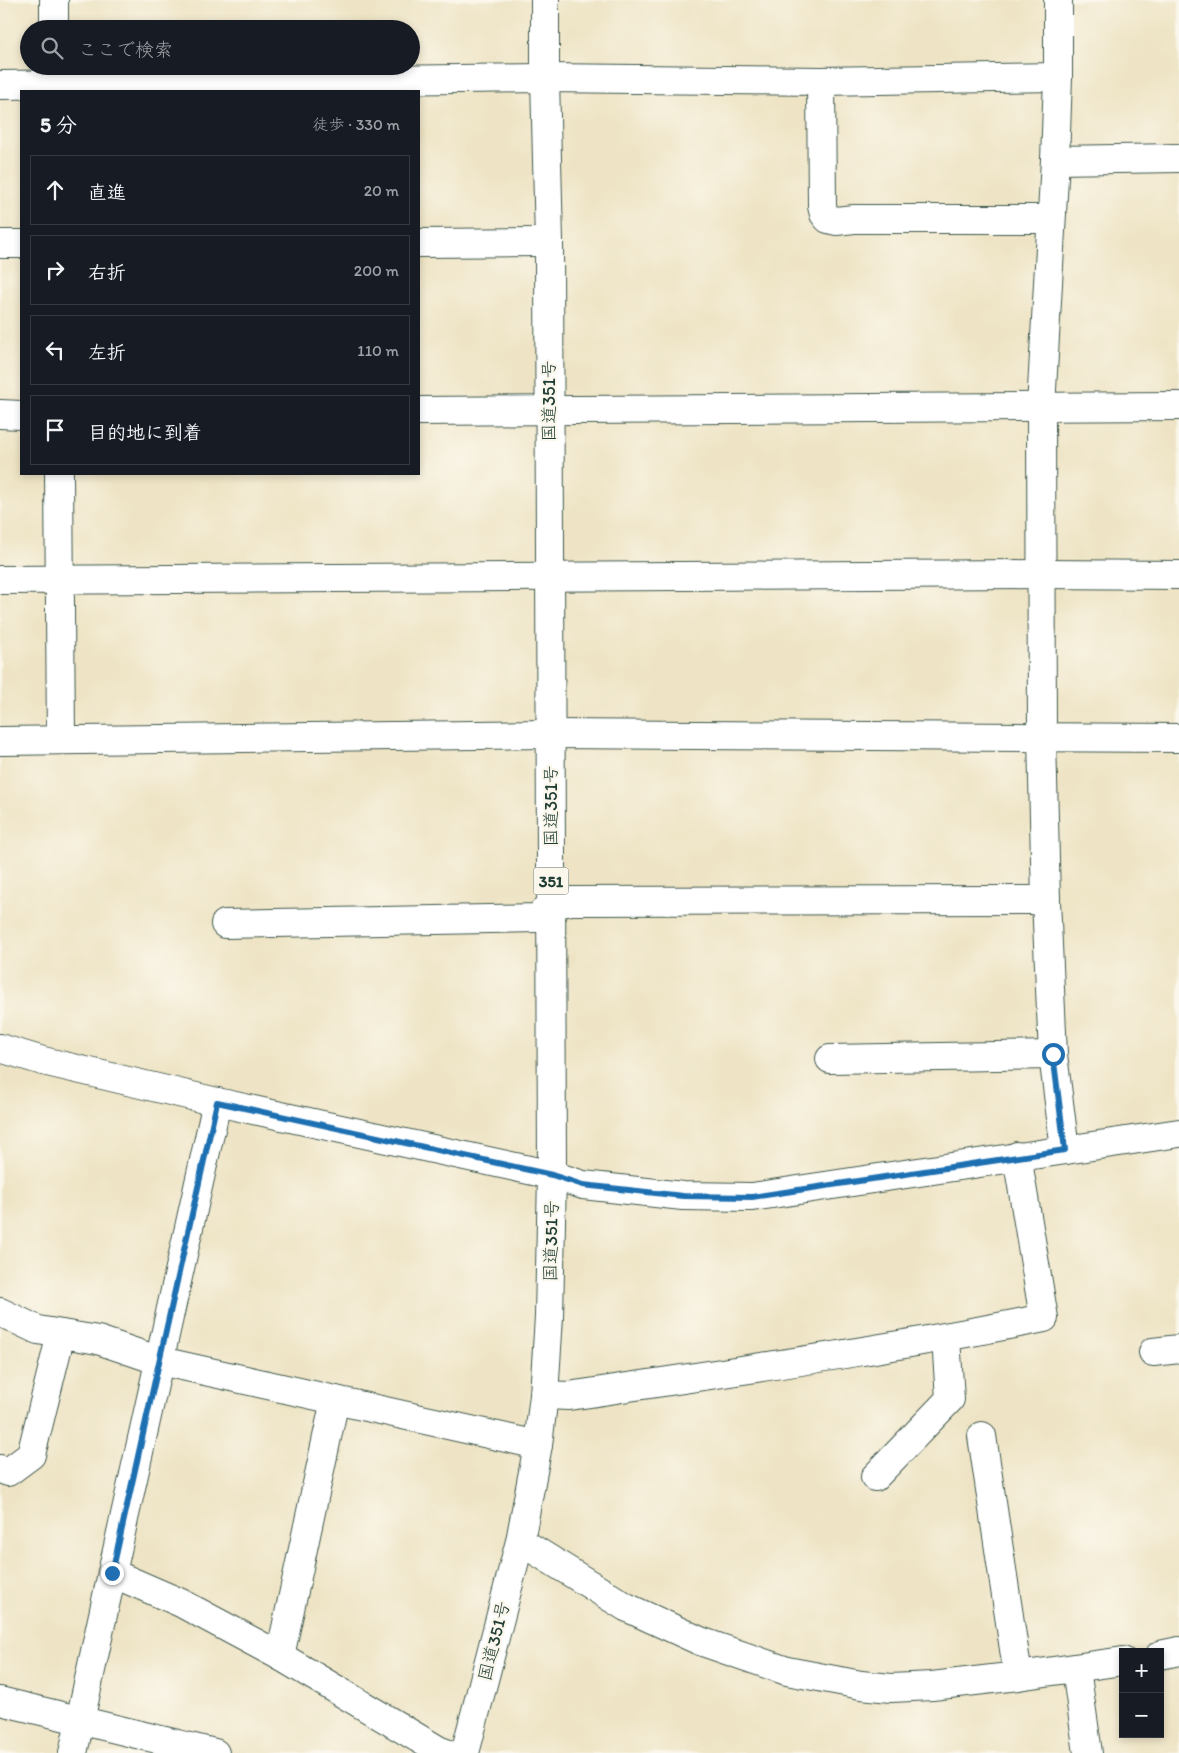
<!DOCTYPE html>
<html lang="ja">
<head>
<meta charset="utf-8">
<style>
	:root { --surface:#171b24; --page:#20242c; --text:#f1f3f6; --muted:#9ea1a6; --line:#363941 }
	body { margin:0; font-family:Itim,"Klee One",sans-serif; background:var(--page); color:var(--text) }
	.controls { position:absolute; right:15px; bottom:15px; display:grid; overflow:hidden; border-radius:0px; box-shadow:0 2px 8px #0003 }
	.controls button { width:45px; height:45px; display:grid; place-items:center; padding:0; border:0; border-bottom:1px solid var(--line); background:var(--surface); color:var(--text); font:25px sans-serif }
	.stop { position:absolute; width:15px; height:15px; margin:-11px; border:4px solid #1f6fb2; border-radius:50%; background:#fff }
	.stop.end { background:#1f6fb2; border-color:#fff; box-shadow:0 1px 5px #0008 }
	.list { margin:0; padding:0; list-style:none }
	h2 { display:flex; justify-content:space-between; align-items:center; height:65px; margin:0; padding:0 20px; font-size:21px }
	h2 small { font-size:16px; font-weight:400; color:var(--muted) }
	.list li { display:grid; grid-template-columns:32px 1fr auto; gap:15px; align-items:center; box-sizing:border-box; height:70px; margin:0 10px 10px; padding:0 10px; border:1px solid var(--line); border-radius:0px }
	.list b { display:block; font-size:19px; white-space:nowrap }
	.list em { font-size:16px; font-style:normal; color:var(--muted) }
	.icon { flex:none; width:28px; height:28px; fill:none; stroke:currentColor; stroke-width:2; stroke-linecap:round; stroke-linejoin:round }
	.map { position:relative; flex:none; width:1179px; height:1753px; overflow:hidden }
	.search { position:absolute; background:var(--surface); box-shadow:0 2px 8px #0003; left:20px; top:20px; width:400px; height:55px; display:flex; align-items:center; gap:12px; box-sizing:border-box; padding:0 18px; border-radius:28px; color:var(--muted); font-size:19px }
	.panel { position:absolute; background:var(--surface); box-shadow:0 2px 8px #0003; left:20px; top:90px; width:400px; height:385px; border-radius:0px }
	.map>svg:first-child { display:block }
</style>
</head>
<body>
<div class="map">
<svg width="1179" height="1753" viewBox="0 0 1179 1753">
	<rect width="100%" height="100%" fill="#fbf7ec"/>
	<filter id="ink" filterUnits="userSpaceOnUse"><feTurbulence type="fractalNoise" baseFrequency=".02" numOctaves="2"/><feDisplacementMap in="SourceGraphic" scale="10" xChannelSelector="R" yChannelSelector="G"/><feConvolveMatrix kernelMatrix="1 2 1 2 8 2 1 2 1" color-interpolation-filters="sRGB"/></filter>
	<filter id="wash" filterUnits="userSpaceOnUse"><feTurbulence type="fractalNoise" baseFrequency=".0096" numOctaves="4" result="noise"/><feDisplacementMap in="SourceGraphic" scale="20" xChannelSelector="R" yChannelSelector="G"/><feGaussianBlur stdDeviation="1.12" result="paint"/><feColorMatrix in="noise" values="0 0 0 0 0 0 0 0 0 0 0 0 0 0 0 0 0 1.4 0 .05"/><feComposite in="paint" operator="in"/></filter>
	<g filter="url(#wash)">
		<rect width="100%" height="100%" fill="#eee4c5"/>
	</g>
	<g filter="url(#ink)">
		<g fill="none" stroke-linecap="round" stroke-linejoin="round">
			<defs>
				<g id="minor">
					<polyline points="1058,0 1058,77 1055,160 1041,407 1042,738 1046,900 1053,1055 1065,1150"/>
					<polyline points="54,29 54,0"/>
					<polyline points="821,81 822,206 824,214 828,219 836,221 854,219 1050,219"/>
					<polyline points="0,85 545,78 821,81 1058,77"/>
					<polyline points="1055,160 1179,158"/>
					<polyline points="419,243 549,242"/>
					<polyline points="0,244 21,244"/>
					<polyline points="419,411 1179,406"/>
					<polyline points="0,414 21,415"/>
					<polyline points="59,474 61,740"/>
					<polyline points="0,580 1042,574 1179,575"/>
					<polyline points="0,741 550,734 1179,738"/>
					<polyline points="225,924 537,918 551,905 571,901 1046,900"/>
					<polyline points="0,1048 43,1061 217,1102 552,1175 583,1185 683,1196 752,1197 1179,1133"/>
					<polyline points="830,1059 1053,1055"/>
					<polyline points="0,1312 38,1330 98,1340 160,1361 538,1445"/>
					<polyline points="1153,1352 1179,1349"/>
					<path d="M544 1395 569 1396C728 1372 887 1350 1044 1318L1017 1156"/>
					<polyline points="982,1436 1018,1676"/>
					<polyline points="0,1469 8,1472 31,1455 61,1334"/>
					<polyline points="875,1477 950,1399 946,1338"/>
					<polyline points="520,1541 626,1607 700,1641 787,1671 861,1685 891,1688 932,1686 1018,1676 1123,1661"/>
					<polyline points="112,1573 181,1603 280,1656 438,1750 446,1753"/>
					<polyline points="1160,1655 1179,1651"/>
					<polyline points="280,1656 335,1400"/>
					<polyline points="1076,1669 1088,1753"/>
					<polyline points="0,1701 215,1753"/>
					<polyline points="73,1753 112,1573 217,1102"/>
				</g>
				<polyline id="highway" points="465,1753 520,1541 538,1445 544,1395 549,1317 552,1175 549,242 545,78 545,0"/>
			</defs>
			<use href="#minor" stroke="#3e564a" stroke-width="30"/>
			<use href="#highway" stroke="#3e564a" stroke-width="30"/>
			<use href="#minor" stroke="#fff" stroke-width="28"/>
			<use href="#highway" stroke="#fff" stroke-width="28"/>
		</g>
	</g>
	<g fill="none" stroke-linecap="round" stroke-linejoin="round" filter="url(#ink)">
		<polyline stroke="#1f6fb2" stroke-width="6" points="112,1573 217,1102 552,1175 583,1185 683,1196 752,1197 1065,1150 1053,1054"/>
	</g>
	<g text-anchor="middle" dominant-baseline="central" stroke-width="4.5" stroke-linejoin="round" paint-order="stroke">
		<rect fill="#fbf7ec" stroke="#61756b" stroke-width="1" x="533.5" y="867.5" width="35" height="27" rx="4"/>
		<g font-size="16" font-weight="bold" fill="#1f3d34">
			<text x="551" y="881">351</text>
		</g>
		<g font-size="18" fill="#1f3d34" stroke="#fbf7ec">
			<text transform="translate(549 401) rotate(-90)">国道351号</text>
			<text transform="translate(551 806) rotate(-90)">国道351号</text>
			<text transform="translate(551 1241) rotate(-89)">国道351号</text>
			<text transform="translate(494 1641) rotate(-76)">国道351号</text>
		</g>
	</g>
</svg>
<div class="controls">
<button>+</button>
<button>−</button>
</div>
<div class="stop" style="left:1053px;top:1054px"></div>
<div class="stop end" style="left:112px;top:1573px"></div>
<div class="search"><svg class="icon" aria-label="search" viewBox="0 0 24 24"><circle cx="10" cy="10" r="6"/><path d="M15 15l6 6"/></svg>ここで検索</div>
<section class="panel">
<h2>5 分<small>徒歩 · 330 m</small></h2>
<ul class="list">
<li><svg class="icon" aria-label="ahead" viewBox="0 0 24 24"><path d="M12 20V5M6 11l6-6 6 6"/></svg><div><b>直進</b></div><em>20 m</em></li>
<li><svg class="icon" aria-label="right" viewBox="0 0 24 24"><path d="M7 20v-9h11M14 6l5 5-5 5"/></svg><div><b>右折</b></div><em>200 m</em></li>
<li><svg class="icon" aria-label="left" viewBox="0 0 24 24"><path d="M17 20v-9H6M10 6l-5 5 5 5"/></svg><div><b>左折</b></div><em>110 m</em></li>
<li><svg class="icon" aria-label="arrive" viewBox="0 0 24 24"><path d="M6 21V4h12l-3 4 3 4H6"/></svg><div><b>目的地に到着</b></div></li>
</ul>
</section>
</div>
</body>
</html>
